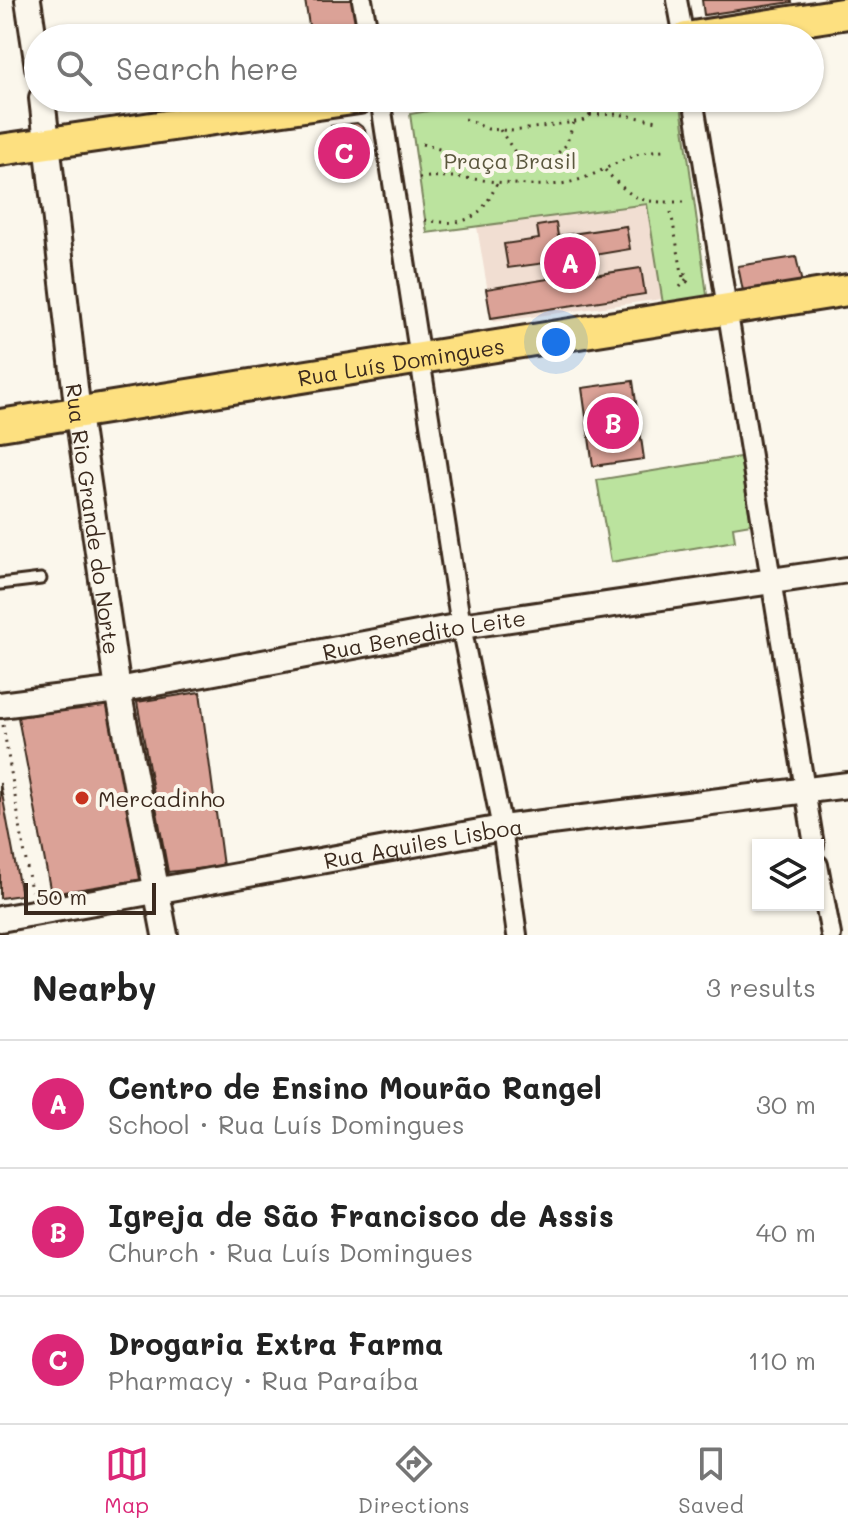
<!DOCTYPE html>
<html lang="en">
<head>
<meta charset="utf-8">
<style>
	:root { --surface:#fff; --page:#f6f6f6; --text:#222; --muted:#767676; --line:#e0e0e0; --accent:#db2777 }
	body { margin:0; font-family:Mali,sans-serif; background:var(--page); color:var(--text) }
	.controls { position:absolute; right:24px; bottom:24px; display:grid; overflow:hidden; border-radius:0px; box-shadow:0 2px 6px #0004 }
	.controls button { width:72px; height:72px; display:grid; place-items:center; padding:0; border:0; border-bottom:2px solid var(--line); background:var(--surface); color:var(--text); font:40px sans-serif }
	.scale { position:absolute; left:24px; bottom:20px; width:132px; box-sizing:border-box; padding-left:8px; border:4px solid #3b2a1e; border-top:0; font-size:22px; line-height:28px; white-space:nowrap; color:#3b2a1e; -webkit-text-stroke:6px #fbf7ec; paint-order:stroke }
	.you { position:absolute; left:556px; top:342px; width:28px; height:28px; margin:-20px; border:6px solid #fff; border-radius:50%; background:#1a73e8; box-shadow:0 0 0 12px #1a73e833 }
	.badge { display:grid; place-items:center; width:52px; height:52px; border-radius:50%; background:var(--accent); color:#fff; font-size:26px; font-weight:700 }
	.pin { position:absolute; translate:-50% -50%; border:4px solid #fff; box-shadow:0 2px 8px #0006 }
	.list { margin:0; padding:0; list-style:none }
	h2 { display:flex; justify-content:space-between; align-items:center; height:104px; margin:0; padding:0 32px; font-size:34px }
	h2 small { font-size:26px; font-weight:400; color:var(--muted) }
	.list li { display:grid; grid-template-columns:52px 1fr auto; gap:24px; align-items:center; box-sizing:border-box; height:128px; padding:0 32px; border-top:2px solid var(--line) }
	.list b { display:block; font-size:30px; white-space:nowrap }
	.list p { margin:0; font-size:26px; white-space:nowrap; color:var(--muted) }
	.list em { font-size:26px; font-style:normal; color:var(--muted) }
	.icon { flex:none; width:44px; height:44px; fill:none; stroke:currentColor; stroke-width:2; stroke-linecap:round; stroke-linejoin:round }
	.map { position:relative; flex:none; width:848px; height:935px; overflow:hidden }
	.search { position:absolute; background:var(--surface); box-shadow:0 2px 6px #0004; left:24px; right:24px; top:24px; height:88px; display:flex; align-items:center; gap:20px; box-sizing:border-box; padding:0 28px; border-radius:44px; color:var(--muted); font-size:30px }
	.sheet { height:488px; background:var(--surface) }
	nav { display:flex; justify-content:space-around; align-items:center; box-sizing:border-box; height:112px; border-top:2px solid var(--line); background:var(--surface); font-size:22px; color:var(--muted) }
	nav a { display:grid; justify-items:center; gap:4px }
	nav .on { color:var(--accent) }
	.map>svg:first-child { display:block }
</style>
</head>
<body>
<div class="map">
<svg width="848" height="935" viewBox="0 0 848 935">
	<rect width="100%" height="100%" fill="#fbf7ec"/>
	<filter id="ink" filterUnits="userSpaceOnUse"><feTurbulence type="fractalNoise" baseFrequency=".0125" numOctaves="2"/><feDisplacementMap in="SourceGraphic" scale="16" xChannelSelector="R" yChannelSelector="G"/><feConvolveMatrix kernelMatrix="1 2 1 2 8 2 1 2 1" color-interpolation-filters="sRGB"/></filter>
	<g filter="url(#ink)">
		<polygon fill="#f1ded2" points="647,204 662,299 493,322 477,227"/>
		<g fill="#bbe39e" stroke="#7b865e" stroke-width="2">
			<polygon points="507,98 680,98 708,302 664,310 647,204 427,233 410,114"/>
			<polygon points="740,457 751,524 733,527 735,541 611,562 597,480"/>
		</g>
		<g fill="#dba297" stroke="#3b2a1e" stroke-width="2">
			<polygon points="305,0 354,0 361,38 311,38"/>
			<polygon points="702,0 791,0 792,2 704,15"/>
			<polygon points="357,123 365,129 369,168 336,172 331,126"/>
			<polygon points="556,223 558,236 626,226 630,249 570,259 573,278 641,268 645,294 491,318 486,289 548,279 545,263 508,268 504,244 539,239 537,226"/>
			<polygon points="796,257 804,292 745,301 738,266"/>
			<polygon points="633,381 644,459 593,466 582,388"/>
			<polygon points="200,692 223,866 168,872 137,702"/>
			<polygon points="116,702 145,879 51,894 18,717"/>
			<polygon points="0,783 21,895 0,898"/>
		</g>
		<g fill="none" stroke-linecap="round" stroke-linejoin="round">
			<defs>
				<polyline id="service" points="0,584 41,579"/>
				<g id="minor">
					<polyline points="362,0 369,38"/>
					<polyline points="677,0 684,38"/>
					<polyline points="380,98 461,626 502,828 517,935"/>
					<polyline points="693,98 814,845"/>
					<polyline points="818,865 831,935"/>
				</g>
				<g id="tertiary">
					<polyline points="28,0 38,67"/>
					<path id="s1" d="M42 98 78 414 118 690 165 935"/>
					<path id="s2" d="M0 705 118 690 461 626 848 570"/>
					<path id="s3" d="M0 919 502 828 848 785"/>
				</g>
				<g id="primary">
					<polyline points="686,38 848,13"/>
					<polyline points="0,150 359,98"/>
					<path id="s4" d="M0 425 848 290"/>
				</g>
			</defs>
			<use href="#service" stroke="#3b2a1e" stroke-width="15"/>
			<use href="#minor" stroke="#3b2a1e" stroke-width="24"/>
			<use href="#tertiary" stroke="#3b2a1e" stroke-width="30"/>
			<use href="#primary" stroke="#3b2a1e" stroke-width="36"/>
			<g stroke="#3b2a1e" stroke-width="3" stroke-dasharray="2 6" stroke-linecap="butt">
				<polyline points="590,115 618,114 658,121"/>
				<polyline points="465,119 488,129 513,131 582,121 597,110 602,98"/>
				<polyline points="500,130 519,158 545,166 566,145 574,122"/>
				<path d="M422 144C445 150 461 156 475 176"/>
				<path d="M605 170C637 205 643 202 687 202"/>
				<path d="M419 178C469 172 510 190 560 184 600 179 621 152 663 150"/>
				<polyline points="671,212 683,278 691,285"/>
				<path d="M425 220C465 227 481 220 497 183"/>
				<polyline points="680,287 688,277 681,270"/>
				<polyline points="3,725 31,891"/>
			</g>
			<use href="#service" stroke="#fbf7ec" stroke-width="9"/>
			<use href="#minor" stroke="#fbf7ec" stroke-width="18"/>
			<use href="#tertiary" stroke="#fbf7ec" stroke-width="24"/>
			<use href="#primary" stroke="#fde080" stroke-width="30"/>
		</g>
	</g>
	<circle fill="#c8321e" stroke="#fbf7ec" stroke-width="3" cx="82" cy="798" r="8"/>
	<g text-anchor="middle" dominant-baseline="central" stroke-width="8" stroke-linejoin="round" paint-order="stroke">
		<g font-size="22" fill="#5b583e" stroke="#fbf7ec">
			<text x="510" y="160">Praça Brasil</text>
		</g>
		<g font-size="22" fill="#3b2a1e" stroke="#fbf7ec">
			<text stroke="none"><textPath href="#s4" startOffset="406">Rua Luís Domingues</textPath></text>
			<text stroke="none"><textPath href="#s1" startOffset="424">Rua Rio Grande do Norte</textPath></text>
			<text stroke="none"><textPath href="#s2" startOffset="430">Rua Benedito Leite</textPath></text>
			<text stroke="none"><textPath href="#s3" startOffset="430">Rua Aquiles Lisboa</textPath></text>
		</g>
		<g font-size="22" fill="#3b2a1e" stroke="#fbf7ec" text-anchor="start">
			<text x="98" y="798">Mercadinho</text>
		</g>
	</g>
</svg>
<div class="controls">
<button><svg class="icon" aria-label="layers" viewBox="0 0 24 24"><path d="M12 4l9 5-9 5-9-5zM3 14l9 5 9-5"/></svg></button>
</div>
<div class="scale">50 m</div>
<div class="you"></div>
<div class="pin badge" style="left:570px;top:263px">A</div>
<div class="pin badge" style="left:613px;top:423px">B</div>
<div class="pin badge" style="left:344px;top:153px">C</div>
<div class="search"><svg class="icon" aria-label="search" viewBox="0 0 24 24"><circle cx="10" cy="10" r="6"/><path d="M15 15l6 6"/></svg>Search here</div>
</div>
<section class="sheet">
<h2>Nearby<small>3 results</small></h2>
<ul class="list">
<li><span class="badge">A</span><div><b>Centro de Ensino Mourão Rangel</b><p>School · Rua Luís Domingues</p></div><em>30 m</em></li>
<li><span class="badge">B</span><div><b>Igreja de São Francisco de Assis</b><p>Church · Rua Luís Domingues</p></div><em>40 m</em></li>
<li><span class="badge">C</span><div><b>Drogaria Extra Farma</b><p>Pharmacy · Rua Paraíba</p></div><em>110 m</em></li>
</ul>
</section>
<nav>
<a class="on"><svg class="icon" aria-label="map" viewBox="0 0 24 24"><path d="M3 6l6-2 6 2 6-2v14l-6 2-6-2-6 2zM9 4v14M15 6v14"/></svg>Map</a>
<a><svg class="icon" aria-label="directions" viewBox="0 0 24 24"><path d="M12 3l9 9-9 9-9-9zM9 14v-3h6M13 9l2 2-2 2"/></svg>Directions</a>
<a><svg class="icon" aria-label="saved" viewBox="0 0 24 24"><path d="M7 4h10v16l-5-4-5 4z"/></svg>Saved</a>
</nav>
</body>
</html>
